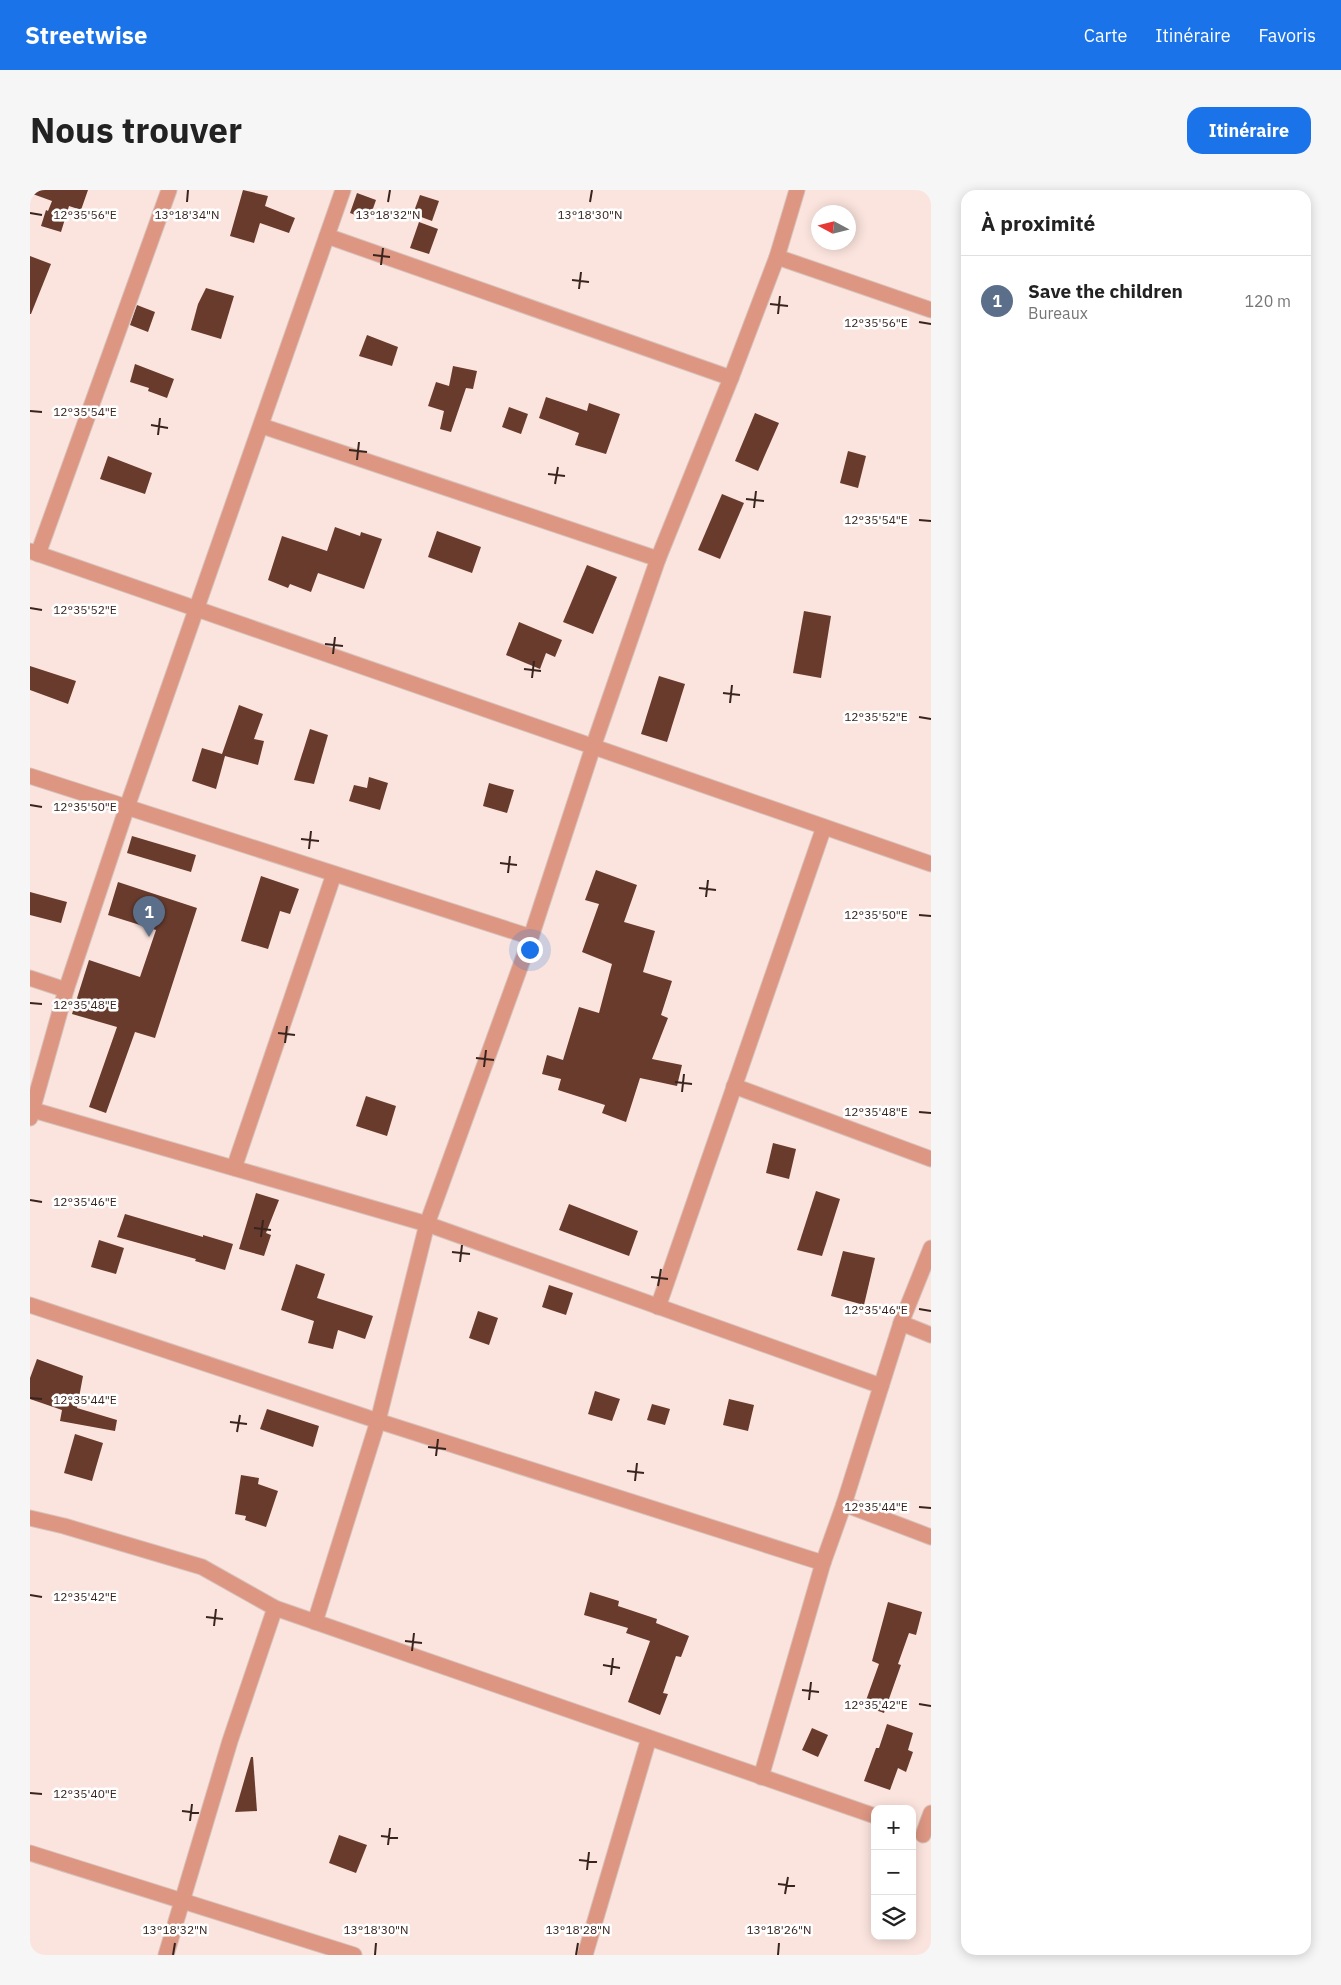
<!DOCTYPE html>
<html lang="fr">
<head>
<meta charset="utf-8">
<style>
	:root { --surface:#fff; --page:#f6f6f6; --text:#222; --muted:#767676; --line:#e0e0e0; --accent:#1a73e8 }
	body { margin:0; font-family:"IBM Plex Sans",sans-serif; background:var(--page); color:var(--text) }
	.controls { position:absolute; right:15px; bottom:15px; display:grid; overflow:hidden; border-radius:10px; box-shadow:0 2px 12px #0003 }
	.controls button { width:45px; height:45px; display:grid; place-items:center; padding:0; border:0; border-bottom:1px solid var(--line); background:var(--surface); color:var(--text); font:25px sans-serif }
	.compass { position:absolute; left:781px; top:15px; width:45px; height:45px; border-radius:50%; background:var(--surface); box-shadow:0 2px 12px #0003; rotate:277deg }
	.you { position:absolute; left:499px; top:759px; width:18px; height:18px; margin:-12px; border:4px solid #fff; border-radius:50%; background:#1a73e8; box-shadow:0 0 0 8px #1a73e833 }
	.badge { display:grid; place-items:center; width:32px; height:32px; border-radius:50%; background:var(--accent); color:#fff; font-size:16px; font-weight:700 }
	.pin { position:absolute; translate:-50% -41px; filter:drop-shadow(0 1px 2px #0008) }
	.pin::after { content:''; position:absolute; top:26px; width:18px; height:15px; background:inherit; clip-path:polygon(0 0,100% 0,50% 100%) }
	.list { margin:0; padding:0; list-style:none }
	h2 { display:flex; justify-content:space-between; align-items:center; height:65px; margin:0; padding:0 20px; font-size:21px }
	h2 small { font-size:16px; font-weight:400; color:var(--muted) }
	.list li { display:grid; grid-template-columns:32px 1fr auto; gap:15px; align-items:center; box-sizing:border-box; height:90px; padding:0 20px; border-top:1px solid var(--line) }
	.list b { display:block; font-size:19px; white-space:nowrap }
	.list p { margin:0; font-size:16px; white-space:nowrap; color:var(--muted) }
	.list em { font-size:16px; font-style:normal; color:var(--muted) }
	.icon { flex:none; width:28px; height:28px; fill:none; stroke:currentColor; stroke-width:2; stroke-linecap:round; stroke-linejoin:round }
	.map { position:relative; flex:none; width:901px; height:1765px; overflow:hidden; border-radius:15px }
	header { display:flex; align-items:center; gap:30px; box-sizing:border-box; height:70px; padding:0 25px; background:var(--accent); color:#fff }
	header strong { font-size:24px }
	nav { display:flex; gap:28px; margin-inline-start:auto; font-size:18px }
	.intro { display:flex; align-items:center; justify-content:space-between; box-sizing:border-box; height:120px; padding:0 30px }
	h1 { margin:0; font-size:35px }
	.button { padding:12px 22px; border-radius:15px; background:var(--accent); color:#fff; font-size:18px; font-weight:700 }
	main { display:flex; gap:30px; padding:0 30px }
	aside { flex:1; background:var(--surface); border-radius:15px; box-shadow:0 2px 12px #0003 }
	.map>svg:first-child { display:block }
</style>
</head>
<body>
<header>
<strong>Streetwise</strong>
<nav><a>Carte</a><a>Itinéraire</a><a>Favoris</a></nav>
</header>
<div class="intro"><h1>Nous trouver</h1><a class="button">Itinéraire</a></div>
<main>
<div class="map">
<svg width="901" height="1765" viewBox="0 0 901 1765">
	<rect width="100%" height="100%" fill="#fbe4dd"/>
	<g fill="#683b2d">
		<polygon points="1,0 58,0 51,20 39,16 31,42 11,36 16,20 18,21 22,11 0,3"/>
		<polygon points="213,0 238,6 235,16 265,28 259,43 230,33 224,53 200,46"/>
		<polygon points="327,3 346,10 339,30 320,23"/>
		<polygon points="390,5 409,11 402,31 383,24"/>
		<polygon points="389,32 408,39 399,64 380,58"/>
		<polygon points="0,66 21,74 1,124 0,124"/>
		<polygon points="176,98 204,106 191,149 161,140 168,114"/>
		<polygon points="107,115 125,122 118,142 100,135"/>
		<polygon points="337,145 368,157 362,176 329,166"/>
		<polygon points="105,174 144,189 137,208 118,201 119,198 100,192"/>
		<polygon points="423,176 447,181 443,199 436,198 421,242 410,239 414,221 398,216 406,192 419,196"/>
		<polygon points="516,207 557,221 559,213 590,224 576,264 545,255 549,243 509,228"/>
		<polygon points="479,217 498,224 491,244 472,237"/>
		<polygon points="725,223 749,233 728,281 705,271"/>
		<polygon points="818,261 836,266 828,298 810,293"/>
		<polygon points="78,266 122,283 115,304 70,289"/>
		<polygon points="692,304 714,313 690,369 668,360"/>
		<polygon points="305,337 330,346 331,342 352,349 334,399 288,383 281,402 260,394 258,398 238,390 252,346 297,361"/>
		<polygon points="407,341 451,357 442,383 398,367"/>
		<polygon points="557,375 587,387 563,444 533,432"/>
		<polygon points="774,421 801,426 791,488 763,483"/>
		<polygon points="489,432 532,450 525,467 516,463 510,479 476,465"/>
		<polygon points="0,476 46,491 38,514 0,500"/>
		<polygon points="629,486 655,494 637,552 611,544"/>
		<polygon points="209,515 233,524 224,549 234,551 228,575 195,566 186,599 162,591 172,558 192,564"/>
		<polygon points="280,539 298,545 284,594 264,590"/>
		<polygon points="339,587 358,593 350,620 319,611 324,595 337,598"/>
		<polygon points="459,593 484,600 477,623 453,616"/>
		<polygon points="102,646 166,665 161,682 97,663"/>
		<polygon points="566,680 607,695 594,732 625,741 613,782 642,791 631,825 638,828 622,869 652,875 647,896 610,888 596,932 572,923 575,915 528,900 531,889 512,884 517,865 533,870 549,817 569,823 582,774 552,762 569,714 555,710"/>
		<polygon points="231,686 269,699 260,724 250,721 238,759 211,751"/>
		<polygon points="88,692 167,718 125,848 105,842 76,923 59,917 87,837 42,824 59,770 110,787 126,740 78,725"/>
		<polygon points="0,702 37,712 31,733 0,725"/>
		<polygon points="336,906 366,916 357,946 326,936"/>
		<polygon points="743,953 766,959 759,989 736,983"/>
		<polygon points="786,1001 810,1009 792,1066 767,1060"/>
		<polygon points="226,1003 249,1010 236,1043 241,1045 234,1066 209,1059"/>
		<polygon points="539,1014 608,1041 599,1066 529,1040"/>
		<polygon points="95,1024 173,1047 173,1045 203,1054 195,1080 165,1071 166,1069 87,1047"/>
		<polygon points="69,1050 94,1058 86,1084 61,1077"/>
		<polygon points="813,1061 845,1068 834,1115 801,1106"/>
		<polygon points="266,1074 295,1084 287,1108 343,1126 335,1149 308,1140 303,1159 278,1153 284,1131 251,1120"/>
		<polygon points="519,1095 543,1103 536,1125 512,1117"/>
		<polygon points="448,1121 468,1128 459,1155 439,1148"/>
		<polygon points="7,1169 53,1186 47,1218 87,1230 85,1241 30,1231 32,1220 0,1209 0,1188"/>
		<polygon points="565,1201 590,1209 582,1231 558,1224"/>
		<polygon points="699,1209 724,1215 718,1241 693,1235"/>
		<polygon points="622,1214 640,1219 635,1235 617,1230"/>
		<polygon points="237,1219 289,1236 283,1257 230,1239"/>
		<polygon points="45,1244 73,1253 62,1291 34,1283"/>
		<polygon points="211,1285 229,1288 228,1294 248,1301 236,1337 215,1330 216,1326 205,1324"/>
		<polygon points="560,1402 589,1411 588,1416 627,1429 626,1433 659,1446 651,1467 646,1466 633,1503 638,1504 630,1525 598,1512 620,1451 596,1443 598,1438 554,1425"/>
		<polygon points="858,1412 892,1422 886,1445 879,1443 868,1474 871,1475 854,1523 834,1516 849,1474 842,1471"/>
		<polygon points="857,1534 883,1543 878,1560 883,1562 876,1582 868,1578 860,1600 834,1591 846,1558 849,1558"/>
		<polygon points="782,1538 798,1545 788,1567 772,1560"/>
		<polygon points="221,1567 223,1567 227,1621 205,1622"/>
		<polygon points="309,1645 337,1655 326,1683 299,1673"/>
	</g>
	<g fill="none" stroke-linecap="round" stroke-linejoin="round">
		<defs>
			<g id="minor">
				<polyline points="297,46 701,188"/>
				<polyline points="747,67 901,120"/>
				<polyline points="232,236 628,369"/>
				<polyline points="0,361 901,674"/>
				<polyline points="8,364 139,0"/>
				<polyline points="0,586 501,747"/>
				<polyline points="0,788 36,800"/>
				<polyline points="704,896 901,969"/>
				<polyline points="3,920 397,1034 851,1196"/>
				<polyline points="0,928 36,800 97,617 313,0"/>
				<polyline points="204,978 304,684"/>
				<polyline points="0,1115 348,1231 793,1373"/>
				<polyline points="628,1117 794,637"/>
				<polyline points="871,1133 901,1145"/>
				<polyline points="814,1314 901,1347"/>
				<polyline points="0,1328 34,1336 172,1377 245,1418 845,1626"/>
				<polyline points="285,1432 348,1231 397,1034 501,747 563,557 628,369 701,188 747,67 767,0"/>
				<polyline points="731,1587 793,1373 814,1314 871,1133 901,1058"/>
				<polyline points="893,1645 901,1623"/>
				<polyline points="0,1663 324,1765"/>
				<polyline points="136,1765 200,1551 245,1418"/>
				<polyline points="555,1765 619,1548"/>
			</g>
		</defs>
		<use href="#minor" stroke="#d8c1ba" stroke-width="17"/>
		<use href="#minor" stroke="#dc9682" stroke-width="15"/>
	</g>
	<path fill="none" stroke="#38231d" stroke-width="2" d="M157 12 158 0M358 12 360 0M560 12 562 0M0 23 12 25M343 65 360 67M351 75 353 58M542 90 559 92M549 99 551 82M740 114 758 116M748 124 750 106M889 132 901 134M0 221 12 222M121 235 138 238M128 245 130 228M319 260 337 262M327 270 329 252M518 284 535 286M525 294 528 277M716 309 734 311M724 318 726 301M889 330 901 331M0 418 12 420M295 454 313 456M303 464 305 447M494 479 511 481M502 488 504 471M693 503 710 505M700 513 702 495M889 527 901 529M0 615 12 617M271 649 289 651M279 659 281 641M470 673 487 675M478 683 480 666M669 698 686 700M676 707 678 690M889 725 901 726M0 813 12 814M248 843 265 845M255 853 257 836M446 868 464 870M454 877 456 860M645 892 662 894M652 902 654 884M889 922 901 923M0 1010 12 1012M224 1038 241 1040M231 1047 233 1030M422 1062 440 1064M430 1072 432 1055M621 1087 638 1089M628 1096 631 1079M889 1119 901 1121M0 1208 12 1209M200 1232 217 1234M207 1242 210 1225M398 1257 416 1259M406 1266 408 1249M597 1281 614 1283M605 1291 607 1273M889 1317 901 1318M0 1405 12 1407M176 1427 193 1429M184 1436 186 1419M375 1451 392 1453M382 1461 384 1443M573 1475 590 1478M581 1485 583 1468M772 1500 789 1502M779 1510 781 1492M889 1514 901 1516M0 1603 12 1604M152 1621 169 1623M160 1631 162 1614M351 1646 368 1648M358 1655 360 1638M549 1670 567 1672M557 1680 559 1662M748 1694 765 1696M755 1704 758 1687M143 1765 145 1753M345 1765 346 1753M546 1765 548 1753M748 1765 749 1753"/>
	<g font-size="12" text-anchor="middle" fill="#38231d" stroke="#fff" stroke-width="5" stroke-linejoin="round" paint-order="stroke">
		<text x="55" y="29">12°35'56"E</text>
		<text x="157" y="29">13°18'34"N</text>
		<text x="358" y="29">13°18'32"N</text>
		<text x="560" y="29">13°18'30"N</text>
		<text x="846" y="137">12°35'56"E</text>
		<text x="55" y="226">12°35'54"E</text>
		<text x="846" y="334">12°35'54"E</text>
		<text x="55" y="424">12°35'52"E</text>
		<text x="846" y="531">12°35'52"E</text>
		<text x="55" y="621">12°35'50"E</text>
		<text x="846" y="729">12°35'50"E</text>
		<text x="55" y="819">12°35'48"E</text>
		<text x="846" y="926">12°35'48"E</text>
		<text x="55" y="1016">12°35'46"E</text>
		<text x="846" y="1124">12°35'46"E</text>
		<text x="55" y="1214">12°35'44"E</text>
		<text x="846" y="1321">12°35'44"E</text>
		<text x="55" y="1411">12°35'42"E</text>
		<text x="846" y="1519">12°35'42"E</text>
		<text x="55" y="1608">12°35'40"E</text>
		<text x="145" y="1744">13°18'32"N</text>
		<text x="346" y="1744">13°18'30"N</text>
		<text x="548" y="1744">13°18'28"N</text>
		<text x="749" y="1744">13°18'26"N</text>
	</g>
</svg>
<div class="controls">
<button>+</button>
<button>−</button>
<button><svg class="icon" aria-label="layers" viewBox="0 0 24 24"><path d="M12 4l9 5-9 5-9-5zM3 14l9 5 9-5"/></svg></button>
</div>
<svg class="compass" viewBox="-18 -18 36 36"><path d="M0-13l5 13h-10z" fill="#e53935"/><path d="M0 13l5-13h-10z" fill="#767676"/></svg>
<div class="you"></div>
<div class="pin badge" style="left:119px;top:747px;background:#5c6f8a">1</div>
</div>
<aside>
<h2>À proximité<small></small></h2>
<ul class="list">
<li><span class="badge" style="background:#5c6f8a">1</span><div><b>Save the children</b><p>Bureaux</p></div><em>120 m</em></li>
</ul>
</aside>
</main>
</body>
</html>
